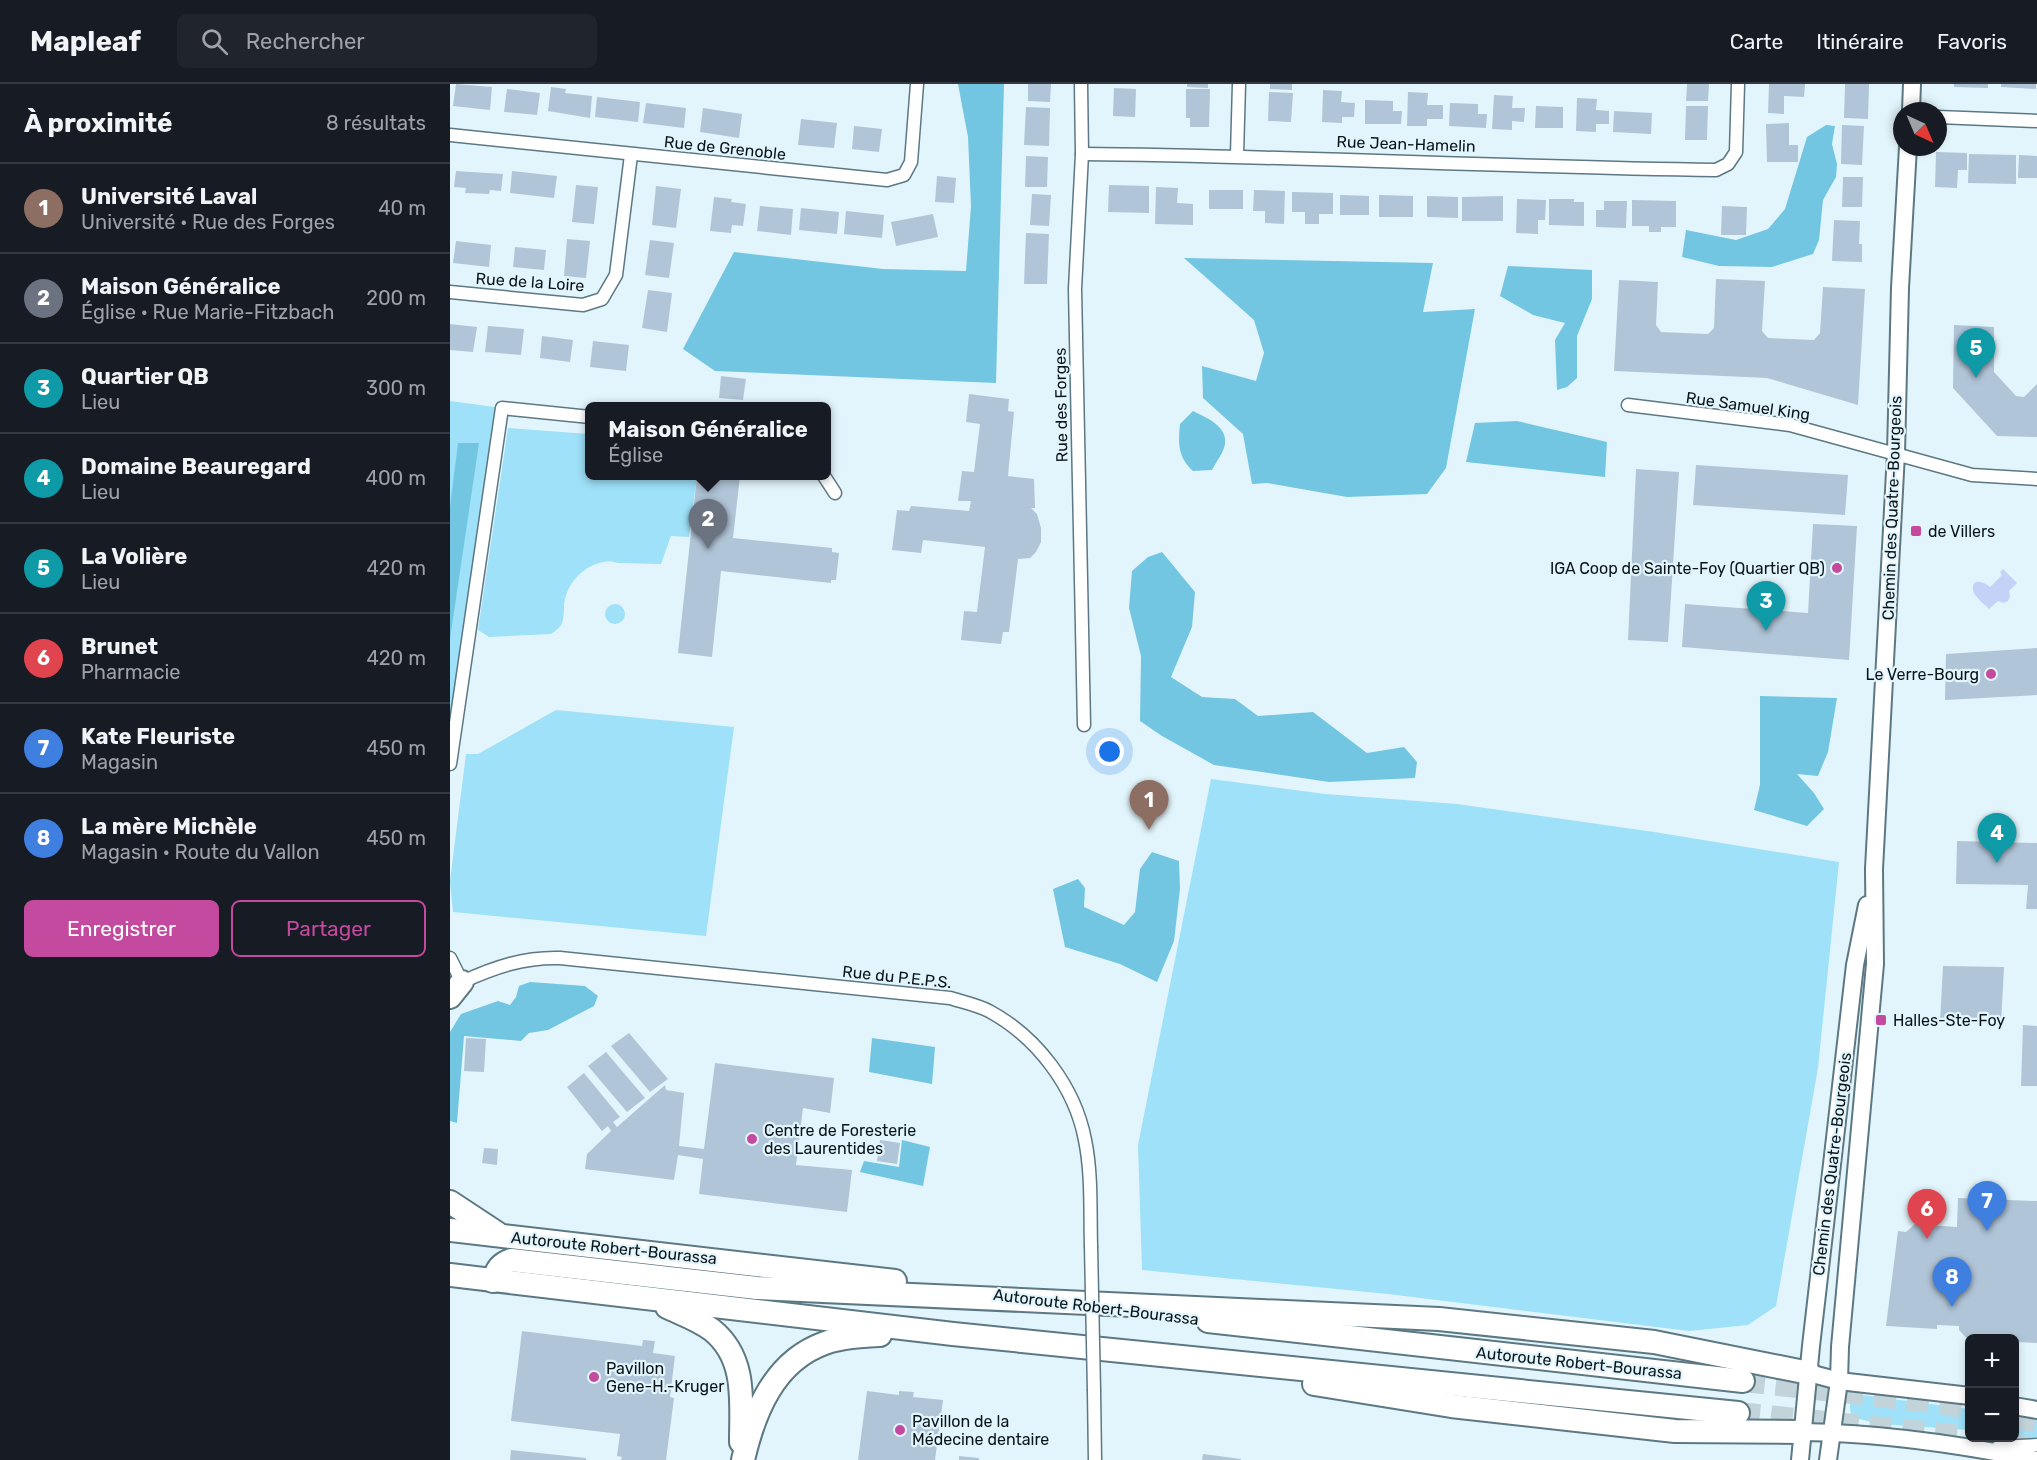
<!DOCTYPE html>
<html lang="fr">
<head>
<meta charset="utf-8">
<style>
	:root { --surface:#171b24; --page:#20242c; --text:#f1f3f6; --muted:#9ea1a6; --line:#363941; --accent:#c34a9e }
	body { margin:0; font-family:Rubik,sans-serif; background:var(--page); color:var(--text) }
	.controls { position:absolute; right:18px; bottom:18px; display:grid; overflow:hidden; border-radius:9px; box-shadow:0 3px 9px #0003 }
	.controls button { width:54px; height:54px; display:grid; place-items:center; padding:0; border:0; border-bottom:2px solid var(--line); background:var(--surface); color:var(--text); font:30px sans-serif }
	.compass { position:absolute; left:1443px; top:18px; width:54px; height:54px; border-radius:50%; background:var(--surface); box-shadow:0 3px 9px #0003; rotate:136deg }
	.you { position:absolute; left:660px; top:668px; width:21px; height:21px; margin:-15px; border:4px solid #fff; border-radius:50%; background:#1a73e8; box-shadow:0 0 0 9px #1a73e833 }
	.badge { display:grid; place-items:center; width:39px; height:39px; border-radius:50%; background:var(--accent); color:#fff; font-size:20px; font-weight:700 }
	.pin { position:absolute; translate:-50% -50px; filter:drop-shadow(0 2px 3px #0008) }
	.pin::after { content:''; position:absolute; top:32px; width:21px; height:18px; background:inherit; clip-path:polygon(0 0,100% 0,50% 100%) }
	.popup { position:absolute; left:135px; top:318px; width:246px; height:78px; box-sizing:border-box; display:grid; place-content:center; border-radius:9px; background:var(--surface); filter:drop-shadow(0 2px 4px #0005); font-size:20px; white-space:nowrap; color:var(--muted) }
	.popup b { font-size:22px; color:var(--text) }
	.popup::after { content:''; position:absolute; left:50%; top:100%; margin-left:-12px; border:12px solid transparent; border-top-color:var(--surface) }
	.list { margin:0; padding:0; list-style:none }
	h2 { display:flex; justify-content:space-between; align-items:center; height:78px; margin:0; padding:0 24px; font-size:26px }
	h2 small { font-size:20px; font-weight:400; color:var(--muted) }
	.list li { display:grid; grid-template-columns:39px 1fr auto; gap:18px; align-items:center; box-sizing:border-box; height:90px; padding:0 24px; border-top:2px solid var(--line) }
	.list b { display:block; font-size:22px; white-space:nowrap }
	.list p { margin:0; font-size:20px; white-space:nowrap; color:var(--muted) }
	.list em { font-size:20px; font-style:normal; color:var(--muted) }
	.actions { display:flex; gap:12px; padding:18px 24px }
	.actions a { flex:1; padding:14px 0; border:2px solid var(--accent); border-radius:9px; text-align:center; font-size:21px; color:var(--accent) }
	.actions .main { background:var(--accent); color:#fff }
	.icon { flex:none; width:33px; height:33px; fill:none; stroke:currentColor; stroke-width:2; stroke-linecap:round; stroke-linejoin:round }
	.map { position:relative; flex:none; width:1587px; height:1376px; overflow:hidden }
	header { display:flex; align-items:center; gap:36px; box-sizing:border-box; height:84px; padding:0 30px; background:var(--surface); border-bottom:2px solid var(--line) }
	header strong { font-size:28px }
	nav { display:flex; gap:33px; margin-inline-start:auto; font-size:21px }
	.search { width:420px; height:54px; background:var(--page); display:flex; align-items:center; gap:15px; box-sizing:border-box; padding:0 21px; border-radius:9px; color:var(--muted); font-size:22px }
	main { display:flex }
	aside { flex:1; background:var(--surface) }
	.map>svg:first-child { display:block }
</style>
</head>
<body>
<header>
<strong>Mapleaf</strong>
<div class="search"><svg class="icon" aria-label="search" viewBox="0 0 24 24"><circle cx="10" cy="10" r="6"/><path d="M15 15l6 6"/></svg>Rechercher</div>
<nav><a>Carte</a><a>Itinéraire</a><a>Favoris</a></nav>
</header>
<main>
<aside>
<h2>À proximité<small>8 résultats</small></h2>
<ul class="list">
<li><span class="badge" style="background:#8d6e63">1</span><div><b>Université Laval</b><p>Université · Rue des Forges</p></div><em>40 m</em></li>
<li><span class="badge" style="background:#6b7280">2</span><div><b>Maison Généralice</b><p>Église · Rue Marie-Fitzbach</p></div><em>200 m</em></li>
<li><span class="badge" style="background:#0f9aa8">3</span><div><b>Quartier QB</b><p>Lieu</p></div><em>300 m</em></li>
<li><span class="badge" style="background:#0f9aa8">4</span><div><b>Domaine Beauregard</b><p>Lieu</p></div><em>400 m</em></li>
<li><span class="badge" style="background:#0f9aa8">5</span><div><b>La Volière</b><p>Lieu</p></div><em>420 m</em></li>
<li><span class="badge" style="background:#e0444e">6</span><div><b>Brunet</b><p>Pharmacie</p></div><em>420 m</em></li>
<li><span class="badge" style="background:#3f7fe0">7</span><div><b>Kate Fleuriste</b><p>Magasin</p></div><em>450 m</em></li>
<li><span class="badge" style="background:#3f7fe0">8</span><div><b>La mère Michèle</b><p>Magasin · Route du Vallon</p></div><em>450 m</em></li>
</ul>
<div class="actions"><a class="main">Enregistrer</a><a>Partager</a></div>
</aside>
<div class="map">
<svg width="1587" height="1376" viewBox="0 0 1587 1376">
	<rect width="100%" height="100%" fill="#e3f5fc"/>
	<g fill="#9ee1f9">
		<polygon points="0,317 52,324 0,670"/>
		<path d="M58 344 139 350 140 392H247L239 453 221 452 211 480C197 480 183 479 169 479 164 478 159 477 154 478 133 481 114 502 114 524 113 538 114 542 101 550L39 553 28 546Z"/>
		<circle cx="165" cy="530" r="10"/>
		<polygon points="106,626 284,643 256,852 3,828 0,797 16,670 28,670"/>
		<polygon points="761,695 875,710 1007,720 1204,748 1389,778 1368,984 1326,1222 1298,1241 1239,1247 938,1210 692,1186 688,1061"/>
		<path d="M1405 1310 1519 1325V1346L1429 1340 1402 1333C1399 1326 1399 1315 1405 1310Z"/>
		<polygon points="1564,1331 1587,1335 1587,1353 1578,1355 1565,1353"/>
	</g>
	<g fill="#72c6e2">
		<polygon points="508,0 554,0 546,299 265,287 233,265 284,168 433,185 516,187 521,122 518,53"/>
		<polygon points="1376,41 1385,42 1382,60 1387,80 1386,93 1373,116 1369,156 1363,170 1322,183 1269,182 1232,173 1236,146 1286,156 1318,145 1335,125 1357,53"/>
		<polygon points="734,174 983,179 973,228 1025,225 996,384 977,410 897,413 817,399 802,400 793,350 753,314 752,282 806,297 814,269 804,236"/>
		<polygon points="1058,182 1142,186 1142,215 1127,252 1127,294 1117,303 1107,306 1105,256 1115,239 1083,231 1050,212"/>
		<path d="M743 327C755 333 778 342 775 360 774 368 766 378 762 386L743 387C728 373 728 360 730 340Z"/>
		<polygon points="1067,337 1157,358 1155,393 1016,378 1025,339"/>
		<polygon points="8,359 29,359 0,555 0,423"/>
		<polygon points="712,468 745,508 742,543 721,593 752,613 785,615 808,632 863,628 917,669 954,663 967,678 965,694 879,698 764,681 712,652 690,637 691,572 679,524 682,487 698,473"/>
		<polygon points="1310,612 1387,614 1378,668 1368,692 1347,690 1364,709 1374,725 1357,742 1304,726 1310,701"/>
		<polygon points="702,768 729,777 730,805 724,857 707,898 670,880 615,863 603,805 628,795 635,804 634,823 674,841 685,828 690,785"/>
		<polygon points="80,898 135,902 148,912 144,922 98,946 79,949 71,957 14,952 7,1039 0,1037 0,948 11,930 48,917 60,921 66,913 69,902"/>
		<polygon points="422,954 485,963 482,1000 419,988"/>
		<polygon points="452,1056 480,1063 473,1102 410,1088 414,1077 449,1083"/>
	</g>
	<path fill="#c5d2f8" d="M1553 485 1567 499 1559 507 1560 513 1558 517 1554 519 1548 517 1539 525C1535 520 1524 513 1523 506 1521 493 1535 498 1540 503L1552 491 1550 488Z"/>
	<g fill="#b0c5d8">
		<polygon points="6,0 42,3 40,26 3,22"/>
		<polygon points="578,0 601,0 600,18 578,17"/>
		<polygon points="737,0 758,0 758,4 737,3"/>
		<polygon points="820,0 842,0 842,6 820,5"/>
		<polygon points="1237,0 1259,0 1258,17 1236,17"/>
		<polygon points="1319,0 1355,0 1354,13 1334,12 1334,30 1318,29"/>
		<polygon points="1395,0 1419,0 1418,35 1394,34"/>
		<polygon points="1504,0 1538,0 1538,4 1504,3"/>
		<polygon points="1551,0 1586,0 1586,5 1551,3"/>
		<polygon points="101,3 116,5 115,9 142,12 140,34 98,27"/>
		<polygon points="664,4 686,5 685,33 663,32"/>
		<polygon points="57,5 90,9 87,31 54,28"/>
		<polygon points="736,5 760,5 759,43 740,43 740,34 736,34"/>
		<polygon points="873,6 892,7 891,18 905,19 904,33 892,33 892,39 872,38"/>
		<polygon points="819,8 843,9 841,38 818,37"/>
		<polygon points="958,8 978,9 977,21 993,21 993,35 977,35 977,42 957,42"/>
		<polygon points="1044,11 1063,12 1062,24 1075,24 1074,38 1062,37 1062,46 1042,45"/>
		<polygon points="147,13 190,18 188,38 145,33"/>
		<polygon points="1127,14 1147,15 1146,26 1159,27 1159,40 1146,40 1146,48 1126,47"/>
		<polygon points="915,16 943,17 943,27 952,27 951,40 915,40"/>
		<polygon points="196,19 236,24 234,44 193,39"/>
		<polygon points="1000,19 1028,20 1028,30 1037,30 1036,44 999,42"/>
		<polygon points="1086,22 1113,23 1113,44 1085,44"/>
		<polygon points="1236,22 1258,22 1257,56 1235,56"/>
		<polygon points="576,23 600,24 599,62 574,61"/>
		<polygon points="253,24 292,30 289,54 250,48"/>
		<polygon points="1164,27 1202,29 1201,50 1163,48"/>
		<polygon points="351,35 387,39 384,64 348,61"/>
		<polygon points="1339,39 1339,61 1348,61 1348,78 1317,78 1316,40"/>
		<polygon points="1392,41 1414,42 1412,81 1391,80"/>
		<polygon points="404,42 432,45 429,68 402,65"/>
		<polygon points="1486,68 1517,69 1517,86 1508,86 1507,104 1485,103"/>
		<polygon points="1519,70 1566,71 1566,100 1518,99"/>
		<polygon points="1569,71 1587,72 1587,94 1568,94"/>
		<polygon points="576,72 598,73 597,103 575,103"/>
		<polygon points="6,87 53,90 51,107 40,106 39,110 15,109 16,104 4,103"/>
		<polygon points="62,87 107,92 104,114 60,109"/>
		<polygon points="487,92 506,94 504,119 485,118"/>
		<polygon points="1393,93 1413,93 1412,123 1392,123"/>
		<polygon points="126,101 148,103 144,140 122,138"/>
		<polygon points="659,101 699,102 699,129 658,128"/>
		<polygon points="206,102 231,105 226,144 202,141"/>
		<polygon points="706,103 728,104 727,119 743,120 743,141 705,140"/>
		<rect x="759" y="106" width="34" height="19"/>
		<polygon points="804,106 835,107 834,140 815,139 815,127 803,127"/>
		<polygon points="842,108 883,109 883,130 869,130 869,140 855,140 855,128 842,128"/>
		<polygon points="582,110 601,111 599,142 580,141"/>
		<polygon points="890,111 919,112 919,131 890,131"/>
		<polygon points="929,111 963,112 963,133 929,133"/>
		<polygon points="977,112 1008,113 1008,134 977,133"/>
		<polygon points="1053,112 1053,137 1012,137 1012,113"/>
		<polygon points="264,113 282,115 281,118 296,120 293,142 282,141 281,149 260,147"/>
		<polygon points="1067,115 1096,116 1095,136 1088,136 1088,150 1066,149"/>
		<polygon points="1099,115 1124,115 1124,118 1134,118 1134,142 1099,141"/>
		<polygon points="1182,116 1226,117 1226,143 1211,143 1211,148 1199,148 1199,142 1182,142"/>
		<polygon points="1154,117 1177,117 1176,144 1146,143 1146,126 1154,126"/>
		<polygon points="310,122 343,125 341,151 307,147"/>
		<polygon points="1272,122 1297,123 1296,151 1271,151"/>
		<polygon points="351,124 389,128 387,150 349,146"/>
		<polygon points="396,127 434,131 432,154 394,150"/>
		<polygon points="483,130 488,153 446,162 441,138"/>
		<polygon points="1384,136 1410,137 1409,160 1412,160 1412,178 1382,177"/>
		<polygon points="576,149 599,150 597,200 574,200"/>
		<polygon points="117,155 140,157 136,194 114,192"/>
		<polygon points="200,156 224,159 219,194 195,191"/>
		<polygon points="6,157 41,161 39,183 3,179"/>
		<polygon points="65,163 96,166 94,186 63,183"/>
		<polygon points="1266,195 1315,197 1312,247 1318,254 1364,256 1370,249 1373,203 1415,205 1408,321 1317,294 1164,287 1169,196 1208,198 1206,241 1211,248 1258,250 1264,244"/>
		<polygon points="198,206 222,209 217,248 192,244"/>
		<polygon points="0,240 27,243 23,268 0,266"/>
		<polygon points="1504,241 1544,243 1544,288 1566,312 1574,313 1587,300 1587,353 1547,352 1503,304"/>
		<polygon points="38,242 74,245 71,271 35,268"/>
		<polygon points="92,252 123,256 120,278 90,274"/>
		<polygon points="143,257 179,261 176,287 140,283"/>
		<polygon points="271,292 296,295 293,316 269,314"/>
		<polygon points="519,310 559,315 558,327 564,328 558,392 584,395 585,424 581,424 587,430 591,444 591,458 586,468 580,474 568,475 559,548 553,548 551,560 511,556 514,527 527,528 535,463 473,456 471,469 442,466 447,426 459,427 461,422 519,427 521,417 508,417 512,387 524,388 530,340 516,338"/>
		<polygon points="1246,381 1398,391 1395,431 1243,421"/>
		<polygon points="1186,385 1229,388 1218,558 1178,556"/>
		<polygon points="247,392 290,392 283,454 382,464 382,468 389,469 386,496 381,496 381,499 271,487 262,573 228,569"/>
		<polygon points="1363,440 1407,442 1399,576 1232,563 1235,520 1358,529"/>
		<polygon points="1587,564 1587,611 1495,616 1496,570"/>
		<polygon points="1507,757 1587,759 1587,825 1576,825 1578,801 1506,800"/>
		<polygon points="1493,882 1554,883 1551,940 1490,938"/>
		<polygon points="1573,941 1587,942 1587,1002 1571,1002"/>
		<polygon points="179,949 218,995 200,1008 161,962"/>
		<polygon points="16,954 36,955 34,988 14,987"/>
		<polygon points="156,968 195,1014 177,1028 138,982"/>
		<polygon points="265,979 384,994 380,1029 353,1024 346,1081 402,1086 397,1128 249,1110 253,1075 228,1071 224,1096 135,1085 137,1070 161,1047 158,1042 152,1047 117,1003 134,989 170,1033 163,1038 167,1043 215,1001 216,1006 234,1009 229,1062 254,1065"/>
		<polygon points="430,1056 450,1059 447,1080 427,1077"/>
		<polygon points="34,1064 48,1065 47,1081 32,1079"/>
		<polygon points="1508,1114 1587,1117 1587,1259 1564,1258 1564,1254 1520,1254 1520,1258 1509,1246 1509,1242 1487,1241 1487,1245 1436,1242 1448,1147 1456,1148 1465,1140 1507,1143"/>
		<polygon points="72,1247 192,1262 193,1256 205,1257 203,1269 225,1272 220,1313 224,1314 216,1376 171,1376 172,1373 167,1372 170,1350 61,1337"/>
		<polygon points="417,1307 449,1311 449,1307 464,1308 463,1313 493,1316 485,1376 408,1376"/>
		<polygon points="61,1366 136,1374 136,1376 60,1376"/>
		<polygon points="753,1370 791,1375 791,1376 752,1376"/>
		<polygon points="509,1372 529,1374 529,1376 509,1376"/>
	</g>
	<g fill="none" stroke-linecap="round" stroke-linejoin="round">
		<g stroke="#c2d3da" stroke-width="22" stroke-dasharray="22 11" stroke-linecap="butt">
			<polyline points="1293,1297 1491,1319 1520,1325"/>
			<polyline points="1288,1329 1520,1353"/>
			<polyline points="1564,1333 1587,1338"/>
			<polyline points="1524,1354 1579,1363"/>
		</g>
		<defs>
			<g id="street">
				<polyline points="631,0 632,70 625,205 634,641"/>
				<polyline points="1488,33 1587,37"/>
				<polyline points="0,51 437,96 454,91 461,78 467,0"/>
				<path d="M632 70C843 72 1055 83 1266 86L1278 80 1286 68 1288 0"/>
				<polyline points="787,71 789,0"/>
				<polyline points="0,208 133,221 152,215 166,191 181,71"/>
				<polyline points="1178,321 1340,341 1522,391 1587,395"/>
				<polyline points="374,392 385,409"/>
				<polyline points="0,680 52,324 140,333"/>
				<path d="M0 874 12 898C45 883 74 873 110 874L500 914C513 918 527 921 539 927 587 953 625 1003 635 1056 642 1090 640 1127 641 1162"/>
				<polyline points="644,1307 645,1376"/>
				<polyline points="1548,1363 1587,1361"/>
			</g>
			<g id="secondary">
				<polyline points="1461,27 1462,0"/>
				<polyline points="1359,1289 1389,1297 1520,1312"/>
				<polyline points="1564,1322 1587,1326"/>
				<path d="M1353 1348C1428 1349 1513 1361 1587 1376"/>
				<polyline points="1350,1376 1361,1262 1405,881 1417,821"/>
				<polyline points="1378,1376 1389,1297 1390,1263 1425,880 1424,785 1446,369 1450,204 1458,63"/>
			</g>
			<g id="highway">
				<polyline points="0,913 12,898"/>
				<polyline points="0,1118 47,1149"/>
				<polyline points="0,1146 445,1197"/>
				<polyline points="0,1191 503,1250 1288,1329"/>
				<path d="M43 1197C47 1185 50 1180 61 1176L307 1204 989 1235 1204 1258 1359 1289"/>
				<path d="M217 1223C232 1230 249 1236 262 1246 297 1274 291 1318 291 1358"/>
				<polyline points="758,1237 1293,1297"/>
				<polyline points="864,1300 1001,1322 1225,1347 1353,1348"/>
				<path d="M293 1376C304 1328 324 1277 375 1259 392 1253 412 1252 430 1251"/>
			</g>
		</defs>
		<use href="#street" stroke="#5c7882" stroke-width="15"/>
		<use href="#secondary" stroke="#5c7882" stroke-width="20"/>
		<use href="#highway" stroke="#5c7882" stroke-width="26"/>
		<use href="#street" stroke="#fff" stroke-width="12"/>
		<use href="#secondary" stroke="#fff" stroke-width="16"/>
		<use href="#highway" stroke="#fff" stroke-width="22"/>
		<defs>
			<polyline id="street-bridge" points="641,1162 644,1307"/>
		</defs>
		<use href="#street-bridge" stroke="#5c7882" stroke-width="15" stroke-linecap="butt"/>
		<use href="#street-bridge" stroke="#fff" stroke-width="12"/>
	</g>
	<g fill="#c34a9e" stroke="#e3f5fc" stroke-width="2">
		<rect x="1460" y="441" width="12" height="12" rx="3"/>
		<circle cx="1387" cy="484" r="6"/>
		<circle cx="1541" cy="590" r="6"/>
		<rect x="1425" y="930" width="12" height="12" rx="3"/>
		<circle cx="302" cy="1055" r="6"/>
		<circle cx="144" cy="1293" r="6"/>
		<circle cx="450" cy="1346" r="6"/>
	</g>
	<g text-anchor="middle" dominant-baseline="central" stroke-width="4.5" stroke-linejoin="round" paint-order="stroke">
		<g font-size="16" fill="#091418" stroke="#e3f5fc">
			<text transform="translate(956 60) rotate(2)">Rue Jean-Hamelin</text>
			<text transform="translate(275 64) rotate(6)">Rue de Grenoble</text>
			<text transform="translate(80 198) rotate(4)">Rue de la Loire</text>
			<text transform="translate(611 321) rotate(-91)">Rue des Forges</text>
			<text transform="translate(1298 322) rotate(8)">Rue Samuel King</text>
			<text transform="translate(1442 424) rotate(-88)">Chemin des Quatre-Bourgeois</text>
			<text transform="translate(447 893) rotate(6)">Rue du P.E.P.S.</text>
			<text transform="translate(1382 1080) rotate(-83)">Chemin des Quatre-Bourgeois</text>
			<text transform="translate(164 1164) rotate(6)">Autoroute Robert-Bourassa</text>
			<text transform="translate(646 1223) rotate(7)">Autoroute Robert-Bourassa</text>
			<text transform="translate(1129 1279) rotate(6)">Autoroute Robert-Bourassa</text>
		</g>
		<g font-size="16" fill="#091418" stroke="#e3f5fc" text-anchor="start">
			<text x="1478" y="447">de Villers</text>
			<text x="1375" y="484" text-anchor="end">IGA Coop de Sainte-Foy (Quartier QB)</text>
			<text x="1529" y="590" text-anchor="end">Le Verre-Bourg</text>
			<text x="1443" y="936">Halles-Ste-Foy</text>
			<text x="314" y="1046">Centre de Foresterie<tspan x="314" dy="18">des Laurentides</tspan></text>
			<text x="156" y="1284">Pavillon<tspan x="156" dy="18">Gene-H.-Kruger</tspan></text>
			<text x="462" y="1337">Pavillon de la<tspan x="462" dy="18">Médecine dentaire</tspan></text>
		</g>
	</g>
</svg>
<div class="controls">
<button>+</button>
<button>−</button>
</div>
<svg class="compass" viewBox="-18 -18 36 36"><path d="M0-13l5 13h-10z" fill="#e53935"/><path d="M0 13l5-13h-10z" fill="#9ea1a6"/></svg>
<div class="you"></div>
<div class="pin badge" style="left:699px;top:746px;background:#8d6e63">1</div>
<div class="pin badge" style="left:258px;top:465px;background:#6b7280">2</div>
<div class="popup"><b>Maison Généralice</b>Église</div>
<div class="pin badge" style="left:1316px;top:547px;background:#0f9aa8">3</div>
<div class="pin badge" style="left:1547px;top:779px;background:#0f9aa8">4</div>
<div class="pin badge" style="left:1526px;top:294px;background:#0f9aa8">5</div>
<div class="pin badge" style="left:1477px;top:1155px;background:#e0444e">6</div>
<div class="pin badge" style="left:1537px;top:1147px;background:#3f7fe0">7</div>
<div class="pin badge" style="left:1502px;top:1223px;background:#3f7fe0">8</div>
</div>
</main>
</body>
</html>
